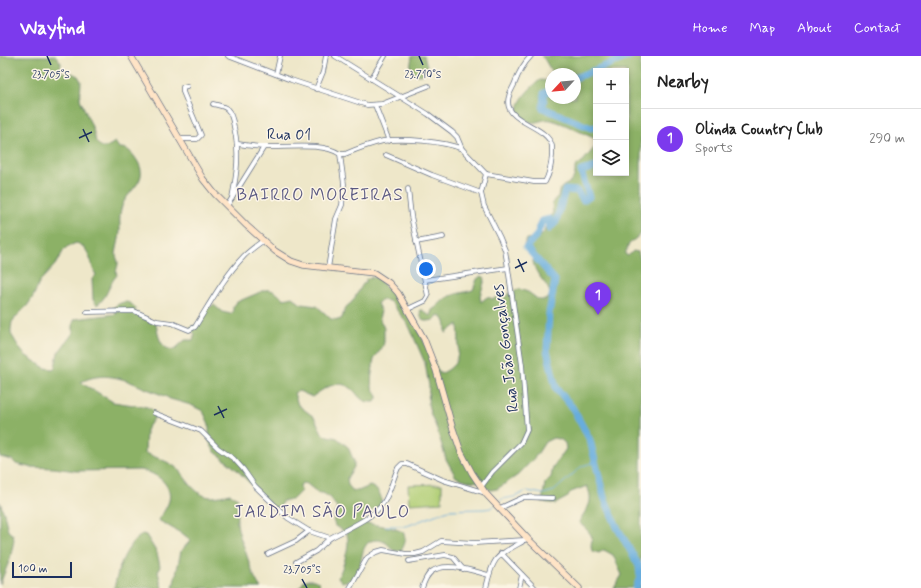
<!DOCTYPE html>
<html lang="en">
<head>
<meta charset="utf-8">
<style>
	:root { --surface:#fff; --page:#f2f2f2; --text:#222; --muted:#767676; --line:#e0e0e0; --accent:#7c3aed }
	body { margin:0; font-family:Mynerve,sans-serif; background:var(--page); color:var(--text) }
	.controls { position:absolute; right:12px; top:12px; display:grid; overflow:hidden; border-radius:0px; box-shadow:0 2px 6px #0003 }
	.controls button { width:36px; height:36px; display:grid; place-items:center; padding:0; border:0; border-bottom:1px solid var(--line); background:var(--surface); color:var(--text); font:20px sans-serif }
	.compass { position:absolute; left:545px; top:12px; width:36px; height:36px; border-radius:50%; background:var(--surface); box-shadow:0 2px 6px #0003; rotate:244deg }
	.scale { position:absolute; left:12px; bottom:10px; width:60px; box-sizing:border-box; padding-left:4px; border:2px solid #1b2f5e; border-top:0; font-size:11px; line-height:14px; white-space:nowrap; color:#1b2f5e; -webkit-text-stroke:3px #fcf5e5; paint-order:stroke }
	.you { position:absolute; left:426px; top:213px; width:14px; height:14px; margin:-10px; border:3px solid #fff; border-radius:50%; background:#1a73e8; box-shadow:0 0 0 6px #1a73e833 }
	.badge { display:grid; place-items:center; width:26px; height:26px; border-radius:50%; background:var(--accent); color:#fff; font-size:13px; font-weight:700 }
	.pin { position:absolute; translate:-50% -33px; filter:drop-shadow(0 1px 2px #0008) }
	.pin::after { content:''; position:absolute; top:21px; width:14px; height:12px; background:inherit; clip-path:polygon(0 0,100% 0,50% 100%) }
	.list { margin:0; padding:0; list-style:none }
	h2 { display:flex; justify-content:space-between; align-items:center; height:52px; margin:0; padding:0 16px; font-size:17px }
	h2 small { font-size:13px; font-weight:400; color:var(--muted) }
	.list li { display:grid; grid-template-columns:26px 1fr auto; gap:12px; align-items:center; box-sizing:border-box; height:60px; padding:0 16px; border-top:1px solid var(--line) }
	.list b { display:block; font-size:15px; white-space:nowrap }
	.list p { margin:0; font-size:13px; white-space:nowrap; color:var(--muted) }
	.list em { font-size:13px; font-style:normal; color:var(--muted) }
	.icon { flex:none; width:22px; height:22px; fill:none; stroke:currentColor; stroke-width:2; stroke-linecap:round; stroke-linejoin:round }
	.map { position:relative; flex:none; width:641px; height:532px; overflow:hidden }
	header { display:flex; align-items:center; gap:24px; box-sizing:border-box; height:56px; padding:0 20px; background:var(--accent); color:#fff }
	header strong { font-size:19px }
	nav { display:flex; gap:22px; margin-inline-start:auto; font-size:14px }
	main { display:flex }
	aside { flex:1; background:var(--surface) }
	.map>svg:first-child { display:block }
</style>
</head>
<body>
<header>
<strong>Wayfind</strong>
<nav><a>Home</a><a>Map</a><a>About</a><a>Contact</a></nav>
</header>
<main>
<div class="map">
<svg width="641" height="532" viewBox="0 0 641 532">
	<rect width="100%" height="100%" fill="#fcf5e5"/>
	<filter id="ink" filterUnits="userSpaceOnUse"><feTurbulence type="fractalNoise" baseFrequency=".025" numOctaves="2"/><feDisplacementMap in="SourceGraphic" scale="8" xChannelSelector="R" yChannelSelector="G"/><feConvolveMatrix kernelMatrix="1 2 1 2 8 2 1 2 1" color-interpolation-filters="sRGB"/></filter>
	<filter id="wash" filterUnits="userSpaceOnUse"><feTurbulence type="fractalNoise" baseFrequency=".012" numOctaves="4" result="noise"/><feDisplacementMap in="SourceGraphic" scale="16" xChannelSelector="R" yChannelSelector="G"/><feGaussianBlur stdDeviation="0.9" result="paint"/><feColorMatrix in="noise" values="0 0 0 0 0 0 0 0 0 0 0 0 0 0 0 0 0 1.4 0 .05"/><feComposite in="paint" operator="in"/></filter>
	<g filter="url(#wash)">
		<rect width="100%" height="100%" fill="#eee7c9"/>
		<polygon fill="#b0ce74" stroke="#667e69" points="442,428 442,446 409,448 408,429"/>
		<g fill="#8cb166" stroke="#547062">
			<path d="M0 0H56L61 7 60 14 66 18 72 17 78 20 81 25 80 43 93 73 96 86 101 91H107L115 86 119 92C127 92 129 94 134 100 154 126 127 131 121 153 119 160 120 167 120 174 120 182 117 190 116 198 116 202 118 204 118 207 118 212 115 214 117 219 107 230 109 240 97 249L93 244 92 223 96 219C90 209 91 191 76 187L67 191 64 194 55 209 40 225 33 241 27 250 16 261 12 266 11 273V278L20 293 25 299 45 312 53 313 55 311 58 297 73 277V267L75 263 116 258 117 257 114 255V251C122 245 129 243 136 253L134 256C142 260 148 266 156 268 158 279 160 292 172 294L176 292 185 284H193L195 278 190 273V271L200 268 207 252 214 249 222 256 231 258 233 256V251L237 246 265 234C274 233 277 238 284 243L292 241 301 248 317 250 331 263 339 264 342 262 345 252 352 246 363 228 366 227V223L372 221 379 222C386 234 399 241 407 255 420 275 429 297 440 318 445 316 452 312 455 307 460 297 459 279 458 268L446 277C446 269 446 262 438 259 435 265 430 265 424 265L421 261 420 254H422L430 260 432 254C437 251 440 247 445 243 454 237 463 237 473 234L477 223 481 220 484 221 485 223 480 240 481 246 487 241 493 243 498 241 501 245 508 238 519 233 528 236 539 244H545L551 240C548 229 544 227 538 218 534 212 533 206 532 200 531 196 527 192 524 189L527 183 539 181 544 177 547 163 553 157C552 150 551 144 558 141 559 123 576 134 575 111L583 105 596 90V117H626V15H596V86L594 82C579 76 566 68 551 64 543 62 537 68 530 66 503 58 529 32 540 24L551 25V42H575V18H553L545 4 541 0H641V178L629 188 625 198 628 200 633 195 638 196 641 206V532H614L622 519 613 499 604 494 599 497 592 495C590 487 592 487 592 482 591 476 583 471 579 466 586 452 595 448 587 430L571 436 568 439 569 440 568 441 555 448 542 446 545 427 551 421 553 411 566 393 565 387 560 383 553 382 545 386 536 400 518 419 497 433 491 434 485 432 482 426 468 425 456 421 446 403 437 373 431 359 428 348 429 330 425 307 409 270 393 249 389 245 383 244 377 247 381 256C377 263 383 267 384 273 384 277 384 282 384 286 383 293 378 296 375 302 373 305 373 308 373 311 371 323 369 331 378 340L375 346C357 347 360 337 349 331 336 323 322 334 312 341L299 335 294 337 298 349 314 361 323 379 337 382 348 391 354 405V411L347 422 348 429 352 434 358 435 370 430C380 434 383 441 380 450L368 457 363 462 366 467C380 470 390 470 403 476 407 484 405 488 401 495H394C389 489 385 484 376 484 357 485 365 512 354 522 351 525 346 525 342 526L338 521C343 513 352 484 346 477 344 475 338 472 335 470L333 464 337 451 329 441 323 437H318L307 428 302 427 300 430 301 435 292 444 282 445 281 450 280 452H276L271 449 236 413 214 395 209 385V368L203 355 191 349 170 343 165 340C157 337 149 334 142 331 123 322 102 315 81 326L86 330 92 333 113 346 147 351C152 353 155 355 155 361L146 374 145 397C154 401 165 404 174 410 186 419 193 440 211 441 217 441 224 439 230 438L238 442C238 451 236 459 237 467 238 476 241 484 244 491 249 505 252 520 261 532H173L181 495 190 485 186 480 158 464C162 458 167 452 169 445 173 428 155 416 140 414L76 415 54 412 29 411 16 408 12 404 0 401Z"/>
			<polygon points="412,0 424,0 427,10 425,17 420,19 413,18 410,13"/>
			<polygon points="0,446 4,457 8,475 13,479 14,484 10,503 0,528"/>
			<path d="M142 478 146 479 157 497 160 510 158 516 162 532H114C120 508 123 495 142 478Z"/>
			<polygon points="305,524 314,524 318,526 319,525 320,532 299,532"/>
		</g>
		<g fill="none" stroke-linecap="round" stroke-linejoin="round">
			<g stroke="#68addd" stroke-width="1">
				<polyline points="498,447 502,443 514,441 527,435 543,438 554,435 582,410 595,406"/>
				<polyline points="385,470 407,470 448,454 484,453 491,452 494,450"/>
			</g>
			<g stroke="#68addd" stroke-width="7">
				<polyline points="575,22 630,0"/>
				<polyline points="551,34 544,37 543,52 591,72 596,71"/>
				<polyline points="596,111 581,115 589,141 583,144 577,135 565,134 556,166 549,173 550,163 542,165 537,179 526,191 555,224 549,257 547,294 556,332 572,351 590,384 604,441 617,471 639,510 640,521 636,532"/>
			</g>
		</g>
	</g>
	<g filter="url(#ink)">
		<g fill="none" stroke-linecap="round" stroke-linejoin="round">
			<defs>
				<g id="street">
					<polyline points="228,0 291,24 367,49 382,48 428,30"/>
					<polyline points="335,0 428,58 452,76 457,81 462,93 486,118"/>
					<polyline points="276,18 280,0"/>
					<polyline points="371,23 385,0"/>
					<polyline points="316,33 323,16 326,0"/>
					<path d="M213 48C218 49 224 50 227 53 232 58 233 65 234 71 240 97 237 117 232 142"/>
					<polyline points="375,49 389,85"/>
					<polyline points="179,83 197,83 201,79 183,36 183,31 187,30"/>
					<path d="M238 88C247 89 256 91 266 91 288 92 321 86 340 98"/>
					<polyline points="386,99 432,119 481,137"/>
					<path d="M486 118 534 126H545C550 117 551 110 552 100 552 97 552 93 552 90 547 68 501 67 509 40 510 36 512 33 514 29 518 18 523 8 531 0"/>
					<polyline points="227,150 264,91"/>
					<polyline points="416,186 443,181"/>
					<path d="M328 212 336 163 342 149 344 128 340 98H345C357 93 370 88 383 85 402 82 444 85 462 93"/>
					<polyline points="425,224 508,212"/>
					<polyline points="408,253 425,245 428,240 411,160 408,133"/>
					<path d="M87 256 134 255 157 265 172 267 189 274 195 271C210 247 224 221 244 200 250 194 257 189 264 184"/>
					<path d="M154 357 201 375 218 392 234 403 243 413 255 430 288 462 309 475 330 482C346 473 374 462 384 446 390 436 393 423 398 412L402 408H407L443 424 486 437"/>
					<polyline points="481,431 492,416 521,387 527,374 522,309 508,212 505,194 500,182 484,150 481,137 486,118"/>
					<polyline points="500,452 524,441 553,442"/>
					<polyline points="501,497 535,532"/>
					<polyline points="268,498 296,485 309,475"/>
					<polyline points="409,505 445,499 453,501 463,513"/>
					<polyline points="296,506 316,495 330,482"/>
					<polyline points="350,532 367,502 376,496 383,494 406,498 415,498 423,496 441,485 475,487 525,484"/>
					<path d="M422 532C424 526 426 520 431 516 445 505 473 515 489 519"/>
					<path d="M486 532C493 501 495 501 522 486"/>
					<polyline points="519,532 522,519"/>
				</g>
				<polyline id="secondary" points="131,0 203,123 215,138 247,170 275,195 291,205 303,209 374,217 389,227 398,237 424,283 436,314 452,370 461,396 472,417 486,438 528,483 579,532"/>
			</defs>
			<use href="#street" stroke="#656f83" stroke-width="5.5"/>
			<use href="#secondary" stroke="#656f83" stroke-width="7"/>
			<use href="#street" stroke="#fff" stroke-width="4"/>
			<use href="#secondary" stroke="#ffe4c6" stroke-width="5.5"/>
		</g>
	</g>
	<path fill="none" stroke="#1b2f5e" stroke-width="1.5" d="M47 0 51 9M419 0 423 9M83 73 89 86M79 82 92 76M518 203 524 216M515 212 527 206M218 350 224 362M214 359 227 353M302 523 307 532"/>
	<g text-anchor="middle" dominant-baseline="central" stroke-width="3" stroke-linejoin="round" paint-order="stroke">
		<g font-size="16" fill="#1b2f5e" stroke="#fcf5e5">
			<text transform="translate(289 79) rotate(1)">Rua 01</text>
			<text transform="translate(506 292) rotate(-97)">Rua João Gonçalves</text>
		</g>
		<g font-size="17" letter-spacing="1" fill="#595882" stroke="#fcf5e5">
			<text x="320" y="139">BAIRRO MOREIRAS</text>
			<text x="322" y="456">JARDIM SÃO PAULO</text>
		</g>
	</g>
	<g font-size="10" text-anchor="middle" fill="#1b2f5e" stroke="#fcf5e5" stroke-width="3" stroke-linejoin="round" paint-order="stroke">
		<text x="423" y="22">23.710°S</text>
		<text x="51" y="22">23.705°S</text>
		<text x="302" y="517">23.705°S</text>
	</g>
</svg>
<div class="controls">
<button>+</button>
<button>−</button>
<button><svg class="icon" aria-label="layers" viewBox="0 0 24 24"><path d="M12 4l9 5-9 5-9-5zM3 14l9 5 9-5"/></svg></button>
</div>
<svg class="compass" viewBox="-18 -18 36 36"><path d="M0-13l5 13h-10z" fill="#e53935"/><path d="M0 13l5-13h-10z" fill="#767676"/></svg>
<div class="scale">100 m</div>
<div class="you"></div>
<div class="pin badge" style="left:598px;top:259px">1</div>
</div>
<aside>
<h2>Nearby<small></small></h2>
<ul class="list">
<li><span class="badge">1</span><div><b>Olinda Country Club</b><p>Sports</p></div><em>290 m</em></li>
</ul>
</aside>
</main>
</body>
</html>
